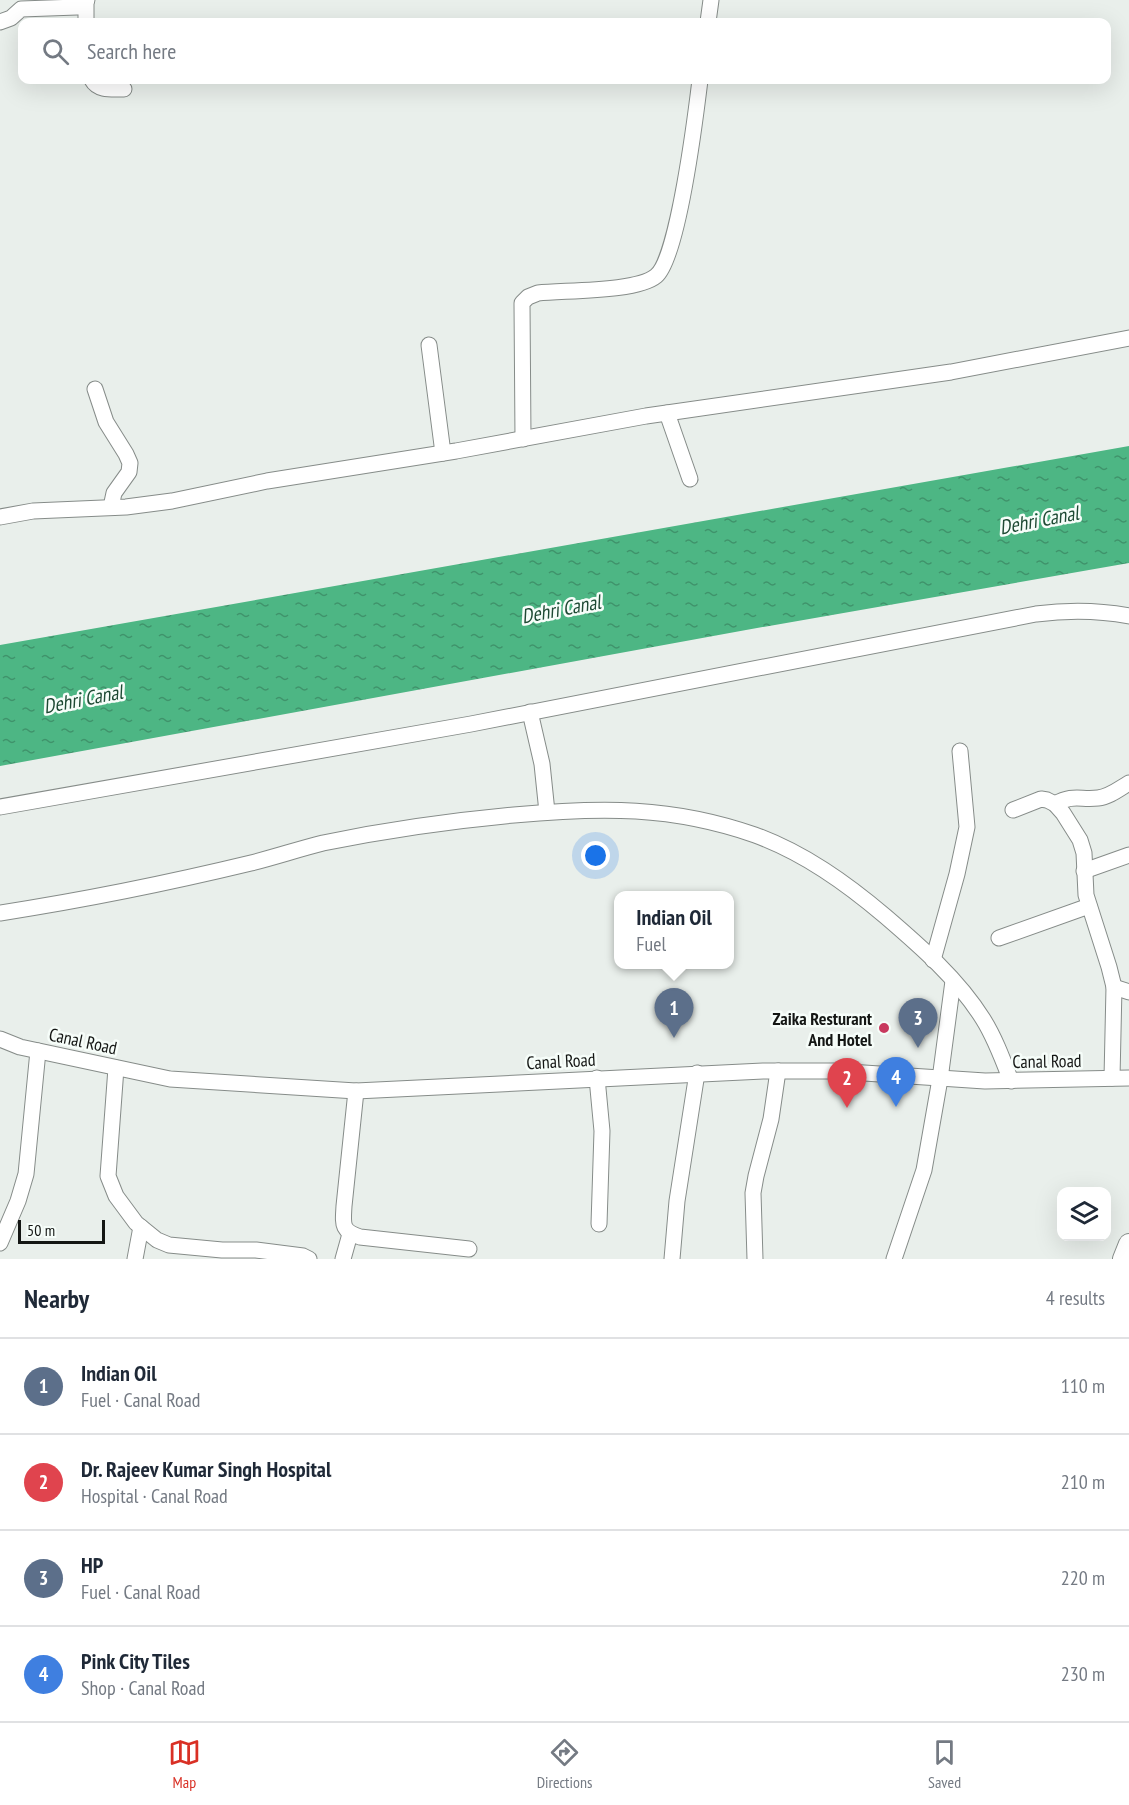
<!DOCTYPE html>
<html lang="en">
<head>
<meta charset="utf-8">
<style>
	:root { --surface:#fff; --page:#f6f6f7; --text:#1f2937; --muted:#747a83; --line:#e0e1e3; --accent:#d93025 }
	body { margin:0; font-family:"PT Sans Narrow",sans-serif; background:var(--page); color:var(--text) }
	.controls { position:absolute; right:18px; bottom:18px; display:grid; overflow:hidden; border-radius:12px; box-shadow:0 6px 24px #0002 }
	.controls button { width:54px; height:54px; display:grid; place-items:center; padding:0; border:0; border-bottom:2px solid var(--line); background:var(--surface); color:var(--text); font:30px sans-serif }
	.scale { position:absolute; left:18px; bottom:15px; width:87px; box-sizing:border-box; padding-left:6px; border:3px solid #141614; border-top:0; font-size:16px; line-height:21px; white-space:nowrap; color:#141614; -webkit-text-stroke:4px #f6fdf9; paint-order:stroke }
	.you { position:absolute; left:596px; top:856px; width:21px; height:21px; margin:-15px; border:4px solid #fff; border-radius:50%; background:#1a73e8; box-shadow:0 0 0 9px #1a73e833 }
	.badge { display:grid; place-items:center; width:39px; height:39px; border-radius:50%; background:var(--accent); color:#fff; font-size:20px; font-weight:700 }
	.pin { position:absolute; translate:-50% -50px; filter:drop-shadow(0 2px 3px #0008) }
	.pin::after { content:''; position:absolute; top:32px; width:21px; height:18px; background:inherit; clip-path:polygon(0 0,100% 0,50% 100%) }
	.popup { position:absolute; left:614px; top:891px; width:120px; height:78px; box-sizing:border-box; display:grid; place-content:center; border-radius:12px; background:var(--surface); filter:drop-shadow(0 2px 4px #0005); font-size:20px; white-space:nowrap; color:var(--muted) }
	.popup b { font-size:22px; color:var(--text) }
	.popup::after { content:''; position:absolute; left:50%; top:100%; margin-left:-12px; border:12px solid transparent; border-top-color:var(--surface) }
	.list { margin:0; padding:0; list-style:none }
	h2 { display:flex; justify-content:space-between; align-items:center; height:78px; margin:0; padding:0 24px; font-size:26px }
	h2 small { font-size:20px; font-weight:400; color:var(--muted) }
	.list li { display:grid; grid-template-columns:39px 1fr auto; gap:18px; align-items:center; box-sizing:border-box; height:96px; padding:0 24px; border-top:2px solid var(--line) }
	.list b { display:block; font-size:22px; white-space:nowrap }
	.list p { margin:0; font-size:20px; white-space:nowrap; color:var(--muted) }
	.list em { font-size:20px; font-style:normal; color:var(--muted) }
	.icon { flex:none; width:33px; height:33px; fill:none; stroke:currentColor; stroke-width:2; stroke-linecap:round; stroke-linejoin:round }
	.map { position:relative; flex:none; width:1129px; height:1259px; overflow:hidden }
	.search { position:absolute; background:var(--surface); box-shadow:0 6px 24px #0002; left:18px; right:18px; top:18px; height:66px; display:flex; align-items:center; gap:15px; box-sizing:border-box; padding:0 21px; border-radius:12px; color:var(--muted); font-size:22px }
	.sheet { height:462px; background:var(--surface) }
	nav { display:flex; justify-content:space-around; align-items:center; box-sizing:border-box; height:84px; border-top:2px solid var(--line); background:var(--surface); font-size:16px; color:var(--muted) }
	nav a { display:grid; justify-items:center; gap:3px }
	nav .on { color:var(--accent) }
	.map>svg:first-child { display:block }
</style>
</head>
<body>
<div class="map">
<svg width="1129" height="1259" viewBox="0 0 1129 1259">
	<defs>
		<pattern id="water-ripples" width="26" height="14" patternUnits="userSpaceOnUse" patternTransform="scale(1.5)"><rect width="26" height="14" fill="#4db684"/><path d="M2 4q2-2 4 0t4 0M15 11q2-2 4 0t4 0" fill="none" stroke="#3f936b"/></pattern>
	</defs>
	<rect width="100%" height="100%" fill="#e9efeb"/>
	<polygon fill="url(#water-ripples)" points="1129,446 1129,563 746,630 0,766 0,645"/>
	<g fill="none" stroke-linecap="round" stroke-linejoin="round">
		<defs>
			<g id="minor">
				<polyline points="0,22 11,18 21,9 77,7 82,5 87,0"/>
				<polyline points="86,22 86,2"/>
				<polyline points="708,22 711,0"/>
				<path d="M92 80C98 91 112 89 124 89"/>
				<polyline points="429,345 443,453"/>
				<polyline points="95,389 106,422 126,454 130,463 129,472 114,493 111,507"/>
				<polyline points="667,413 690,479"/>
				<path d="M523 439 522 303 528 297 538 293C565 290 637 292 656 276 678 259 696 113 700 80"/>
				<polyline points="0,517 33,511 126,507 172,501 267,481 456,451 646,416 951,372 1129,338"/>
				<polyline points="530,712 542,764 547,812"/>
				<path d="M1055 804C1073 794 1080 800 1098 798 1109 797 1119 789 1129 783"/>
				<path d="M0 807 471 724 1036 614C1067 610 1098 610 1129 616"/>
				<polyline points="1013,810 1041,799 1047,800 1055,804 1063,813 1080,840 1084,853 1086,895 1109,967 1114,987 1112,1078"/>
				<polyline points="1084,871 1129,855"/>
				<path d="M0 913C84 900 168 883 251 863 275 857 299 849 323 843 386 830 449 821 514 815 601 807 672 806 755 835 804 853 846 883 885 916 920 946 958 979 983 1019 995 1038 1003 1060 1011 1081"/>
				<polyline points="999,938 1089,906"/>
				<polyline points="933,960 957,874 967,827 960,751"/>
				<polyline points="1114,987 1129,992"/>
				<polyline points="0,1039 20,1047 170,1079 356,1091 763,1071 834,1071 985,1081 1129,1078"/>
				<polyline points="116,1068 108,1176 116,1196 136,1223 157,1240 169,1245 222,1250 256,1250 303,1256 309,1259"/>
				<polyline points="597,1078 602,1131 599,1224"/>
				<path d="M356 1091 344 1206C343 1224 341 1231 360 1237L469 1249"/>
				<polyline points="0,1243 18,1201 26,1174 38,1051"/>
				<polyline points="135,1259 141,1227"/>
				<polyline points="343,1259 350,1234"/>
				<polyline points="672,1259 677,1201 697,1073"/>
				<polyline points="755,1259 753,1193 756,1176 771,1119 778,1071"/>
				<polyline points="894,1259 924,1170 940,1079 953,981"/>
			</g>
			<polyline id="major" points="1123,1259 1129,1244"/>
		</defs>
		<use href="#minor" stroke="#868c89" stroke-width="17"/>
		<use href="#major" stroke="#868c89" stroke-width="22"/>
		<use href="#minor" stroke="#fff" stroke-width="15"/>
		<use href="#major" stroke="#fff" stroke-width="20"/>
	</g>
	<circle fill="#c8395e" stroke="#f6fdf9" stroke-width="2" cx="884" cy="1028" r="6"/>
	<g text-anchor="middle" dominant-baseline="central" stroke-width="5" stroke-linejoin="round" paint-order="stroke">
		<g font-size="18" font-weight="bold" fill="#141614" stroke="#f6fdf9" text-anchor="end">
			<text x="872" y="1018">Zaika Resturant<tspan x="872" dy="21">And Hotel</tspan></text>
		</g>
		<g font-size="18" fill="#141614" stroke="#f6fdf9">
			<text transform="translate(83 1041) rotate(12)">Canal Road</text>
			<text transform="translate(561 1061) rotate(-3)">Canal Road</text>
			<text transform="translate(1047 1061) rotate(-1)">Canal Road</text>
		</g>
		<g font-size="20" font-style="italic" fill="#1e4a34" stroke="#f6fdf9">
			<text transform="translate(1039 520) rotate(-11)">Dehri Canal</text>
			<text transform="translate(561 609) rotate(-11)">Dehri Canal</text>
			<text transform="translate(83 699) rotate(-11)">Dehri Canal</text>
		</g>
	</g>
</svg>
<div class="controls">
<button><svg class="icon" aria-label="layers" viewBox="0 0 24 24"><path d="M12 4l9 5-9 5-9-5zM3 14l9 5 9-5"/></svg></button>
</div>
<div class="scale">50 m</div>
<div class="you"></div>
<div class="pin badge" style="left:674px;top:1038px;background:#5c6f8a">1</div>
<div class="popup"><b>Indian Oil</b>Fuel</div>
<div class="pin badge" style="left:847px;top:1108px;background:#e0444e">2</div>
<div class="pin badge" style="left:918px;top:1048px;background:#5c6f8a">3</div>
<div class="pin badge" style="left:896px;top:1107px;background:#3f7fe0">4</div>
<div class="search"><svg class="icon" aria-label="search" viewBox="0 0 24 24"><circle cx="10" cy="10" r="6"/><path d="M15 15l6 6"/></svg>Search here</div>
</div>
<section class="sheet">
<h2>Nearby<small>4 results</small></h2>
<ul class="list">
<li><span class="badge" style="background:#5c6f8a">1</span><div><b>Indian Oil</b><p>Fuel · Canal Road</p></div><em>110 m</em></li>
<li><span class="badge" style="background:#e0444e">2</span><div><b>Dr. Rajeev Kumar Singh Hospital</b><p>Hospital · Canal Road</p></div><em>210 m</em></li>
<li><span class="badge" style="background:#5c6f8a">3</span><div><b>HP</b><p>Fuel · Canal Road</p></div><em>220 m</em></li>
<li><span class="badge" style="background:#3f7fe0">4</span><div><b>Pink City Tiles</b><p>Shop · Canal Road</p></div><em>230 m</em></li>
</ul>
</section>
<nav>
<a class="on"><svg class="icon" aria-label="map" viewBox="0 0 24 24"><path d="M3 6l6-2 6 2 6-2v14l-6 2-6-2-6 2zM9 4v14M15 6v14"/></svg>Map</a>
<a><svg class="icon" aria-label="directions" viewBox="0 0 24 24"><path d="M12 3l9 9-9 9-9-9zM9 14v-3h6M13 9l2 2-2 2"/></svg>Directions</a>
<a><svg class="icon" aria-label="saved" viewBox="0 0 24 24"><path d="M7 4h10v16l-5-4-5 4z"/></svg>Saved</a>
</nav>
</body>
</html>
